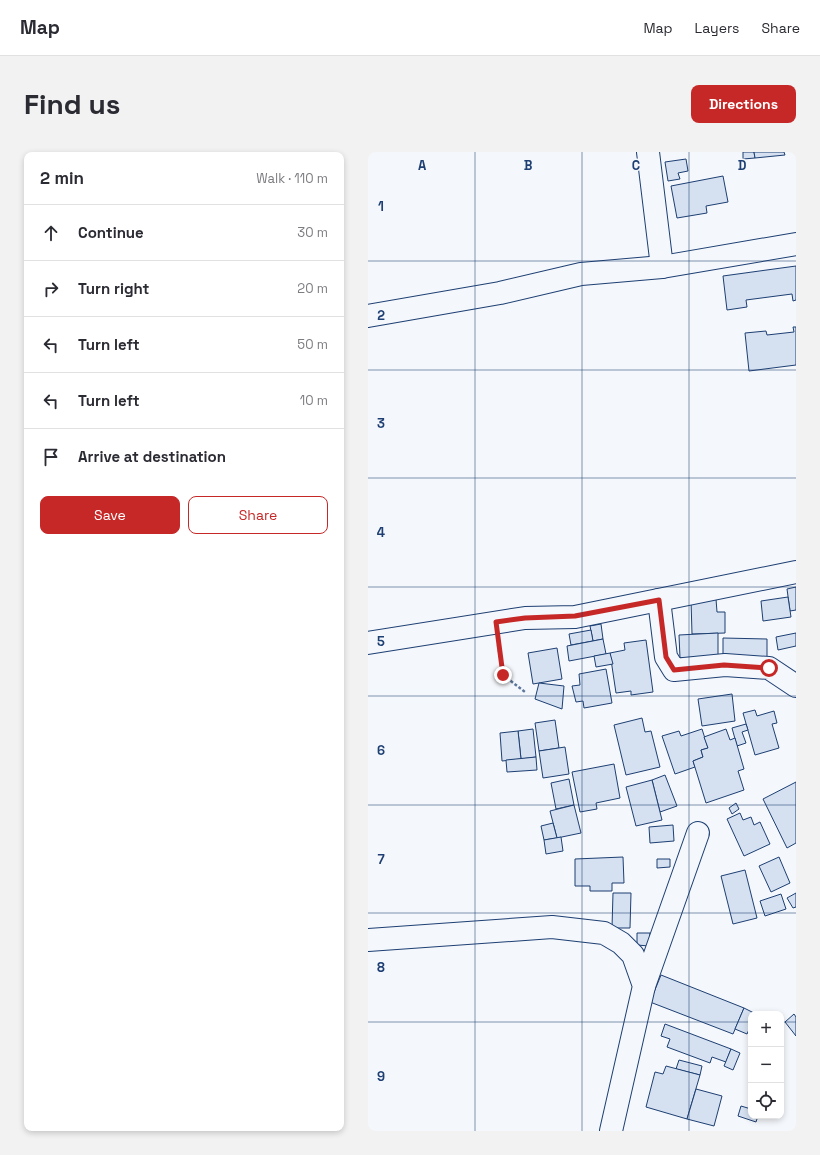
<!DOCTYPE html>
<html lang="en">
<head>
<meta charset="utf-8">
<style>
	:root { --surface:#fff; --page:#f2f2f3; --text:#2b2b33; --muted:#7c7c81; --line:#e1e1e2; --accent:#c62828 }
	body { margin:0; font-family:"Space Grotesk",sans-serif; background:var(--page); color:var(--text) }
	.controls { position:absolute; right:12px; bottom:12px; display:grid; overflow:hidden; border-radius:8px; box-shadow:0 2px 6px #0003 }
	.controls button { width:36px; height:36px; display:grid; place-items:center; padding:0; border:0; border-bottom:1px solid var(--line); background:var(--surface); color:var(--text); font:20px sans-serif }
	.stop { position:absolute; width:12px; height:12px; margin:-9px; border:3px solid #c62828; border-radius:50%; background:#fff }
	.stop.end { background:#c62828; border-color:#fff; box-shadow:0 1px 4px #0008 }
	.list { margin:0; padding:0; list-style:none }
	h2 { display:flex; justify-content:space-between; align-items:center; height:52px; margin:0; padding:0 16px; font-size:17px }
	h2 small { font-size:13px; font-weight:400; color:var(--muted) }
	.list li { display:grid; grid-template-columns:26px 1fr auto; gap:12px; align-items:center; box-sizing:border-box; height:56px; padding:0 16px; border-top:1px solid var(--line) }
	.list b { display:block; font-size:15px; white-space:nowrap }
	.list em { font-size:13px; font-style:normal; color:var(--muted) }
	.actions { display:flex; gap:8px; padding:12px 16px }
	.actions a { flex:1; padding:9px 0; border:1px solid var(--accent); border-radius:8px; text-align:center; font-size:14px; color:var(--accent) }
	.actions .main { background:var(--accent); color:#fff }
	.icon { flex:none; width:22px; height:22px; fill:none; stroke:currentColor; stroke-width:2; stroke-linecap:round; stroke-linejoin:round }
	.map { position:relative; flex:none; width:428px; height:979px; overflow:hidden; border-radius:8px }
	header { display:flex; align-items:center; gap:24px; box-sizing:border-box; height:56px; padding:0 20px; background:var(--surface); border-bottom:1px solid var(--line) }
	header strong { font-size:19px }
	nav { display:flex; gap:22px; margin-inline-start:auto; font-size:14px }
	.intro { display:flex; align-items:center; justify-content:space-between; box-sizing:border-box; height:96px; padding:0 24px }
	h1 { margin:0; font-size:28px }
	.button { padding:10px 18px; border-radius:8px; background:var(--accent); color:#fff; font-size:14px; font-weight:700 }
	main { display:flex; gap:24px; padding:0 24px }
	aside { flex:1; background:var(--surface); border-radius:8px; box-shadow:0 2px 6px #0003 }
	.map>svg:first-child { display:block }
</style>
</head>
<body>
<header>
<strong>Map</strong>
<nav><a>Map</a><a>Layers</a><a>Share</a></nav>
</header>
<div class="intro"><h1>Find us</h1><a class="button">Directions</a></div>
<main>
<aside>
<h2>2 min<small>Walk · 110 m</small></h2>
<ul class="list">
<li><svg class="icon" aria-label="ahead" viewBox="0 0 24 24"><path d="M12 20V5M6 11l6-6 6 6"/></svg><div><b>Continue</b></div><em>30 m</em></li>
<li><svg class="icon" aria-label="right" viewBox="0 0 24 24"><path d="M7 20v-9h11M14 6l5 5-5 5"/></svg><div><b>Turn right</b></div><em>20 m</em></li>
<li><svg class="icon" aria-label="left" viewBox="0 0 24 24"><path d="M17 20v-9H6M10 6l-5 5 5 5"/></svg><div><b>Turn left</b></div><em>50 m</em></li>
<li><svg class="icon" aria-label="left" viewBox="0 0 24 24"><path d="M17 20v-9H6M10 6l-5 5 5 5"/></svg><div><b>Turn left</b></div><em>10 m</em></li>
<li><svg class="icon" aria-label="arrive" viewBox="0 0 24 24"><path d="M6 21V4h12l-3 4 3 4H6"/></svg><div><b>Arrive at destination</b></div></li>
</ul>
<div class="actions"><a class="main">Save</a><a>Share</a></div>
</aside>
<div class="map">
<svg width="428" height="979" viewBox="0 0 428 979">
	<rect width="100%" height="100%" fill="#f4f7fb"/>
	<g fill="#d5e0f0" stroke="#1d3f73">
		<polygon points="375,0 386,0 387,6 375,7"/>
		<polygon points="386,0 416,0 417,3 387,6"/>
		<polygon points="318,7 320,19 310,21 312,27 300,29 297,10"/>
		<polygon points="355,24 360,50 338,54 339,61 309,66 303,34"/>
		<polygon points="428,114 428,148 425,149 424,142 378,148 379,155 359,158 355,124"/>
		<polygon points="425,175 428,175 428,213 381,219 377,181 398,179 399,183 426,180"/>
		<polygon points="428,435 428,458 422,459 419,437"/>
		<polygon points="420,445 423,465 395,469 393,449"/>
		<polygon points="348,447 349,460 357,460 357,481 324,482 323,448"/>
		<polygon points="233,472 235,487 225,489 222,474"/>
		<polygon points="223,478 225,489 203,493 201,482"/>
		<polygon points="350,481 350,505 312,506 311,483"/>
		<polygon points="428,481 428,494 410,498 408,485"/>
		<polygon points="355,486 399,487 399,512 355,511"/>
		<polygon points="235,487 238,502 201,509 199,494"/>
		<polygon points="278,488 285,540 263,543 263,539 248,541 242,501 257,498 256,491"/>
		<polygon points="189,496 194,527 165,532 160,501"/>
		<polygon points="242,501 245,512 228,515 226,504"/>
		<polygon points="238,517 244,551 216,556 215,549 208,550 204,534 212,533 211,522"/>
		<polygon points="171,531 196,534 194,557 167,547"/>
		<polygon points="364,542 367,569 334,574 330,547"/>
		<polygon points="387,558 389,564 406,559 409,571 404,572 411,596 387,603 375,561"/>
		<polygon points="274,566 277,580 283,579 292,615 258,623 246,573"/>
		<polygon points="187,568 191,596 171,599 167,571"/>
		<polygon points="378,572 380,578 374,580 378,591 369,594 364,576"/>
		<polygon points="165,577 168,605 153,607 150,579"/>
		<polygon points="334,577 340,596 333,598 335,605 325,609 327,615 307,622 294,584 311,579 313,584"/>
		<polygon points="358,577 362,588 367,586 376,617 370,619 376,638 338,651 325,609 335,605 333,598 340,596 336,585"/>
		<polygon points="150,579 153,607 134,609 132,581"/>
		<polygon points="197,595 201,622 175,626 171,599"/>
		<polygon points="168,605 169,618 139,620 138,608"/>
		<polygon points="246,612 252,646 228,651 229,657 212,660 204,620"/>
		<polygon points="297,623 309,654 292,660 284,628"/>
		<polygon points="201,627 206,653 188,657 183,631"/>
		<polygon points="284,628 294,668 268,674 258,635"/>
		<polygon points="428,630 428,691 419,696 395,647"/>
		<polygon points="368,651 371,657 364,662 361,656"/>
		<polygon points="206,653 213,681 189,686 182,659"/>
		<polygon points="372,661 375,668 383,665 386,673 392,670 402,692 376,704 359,667"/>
		<polygon points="185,671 189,686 176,688 173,674"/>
		<polygon points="305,673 306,689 282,691 281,675"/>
		<polygon points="193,685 195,699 178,702 176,688"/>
		<polygon points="255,705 256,731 244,731 244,739 222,739 222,734 207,734 207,707"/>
		<polygon points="411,705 422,731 403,740 391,714"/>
		<polygon points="289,707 302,707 302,715 289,716"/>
		<polygon points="377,718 389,766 365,772 353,724"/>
		<polygon points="245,741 263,741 262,776 244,776"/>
		<polygon points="428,741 428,755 425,756 419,746"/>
		<polygon points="413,742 418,757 397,764 392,749"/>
		<polygon points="269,781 282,781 281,794 269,793"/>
		<polygon points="293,823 376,856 365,882 282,850"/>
		<polygon points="376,856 388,862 383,862 383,873 379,882 367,877"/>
		<polygon points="426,862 428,865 428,884 417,870"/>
		<polygon points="297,872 363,897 358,910 344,905 342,911 299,895 302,887 293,884"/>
		<polygon points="363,897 372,901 365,918 356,914"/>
		<polygon points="311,908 334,914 332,923 308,917"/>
		<polygon points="298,914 332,923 319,967 278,955 287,920 295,922"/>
		<polygon points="328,937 354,944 346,974 319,967"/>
		<polygon points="373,954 383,957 383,964 390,964 388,970 370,964"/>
	</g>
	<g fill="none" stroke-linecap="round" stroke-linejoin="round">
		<defs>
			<g id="minor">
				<polyline points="280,0 294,115"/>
				<polyline points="0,164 132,141 213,122 294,115 428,92"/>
				<polyline points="291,448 298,505 306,518 357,513 401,516 428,534"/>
				<polyline points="0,491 157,466 207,465 428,420"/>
				<polyline points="0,788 184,775 236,781 253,791 265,803 276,834 243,979"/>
				<polyline points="276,834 330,681"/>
			</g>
		</defs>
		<use href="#minor" stroke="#1d3f73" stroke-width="24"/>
		<polyline stroke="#5e769c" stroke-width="2.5" stroke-dasharray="3 2" stroke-linecap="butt" points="130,493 135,523 157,540"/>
		<use href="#minor" stroke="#f4f7fb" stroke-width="22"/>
	</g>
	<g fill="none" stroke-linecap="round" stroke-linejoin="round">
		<polyline stroke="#c62828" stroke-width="5" points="135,523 128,470 157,466 207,464 291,448 298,505 306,518 356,513 401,516"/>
	</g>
	<path fill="none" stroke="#1d3f73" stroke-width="1" stroke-opacity="0.55" d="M107 0V979M214 0V979M321 0V979M0 109H428M0 218H428M0 326H428M0 435H428M0 544H428M0 653H428M0 761H428M0 870H383M413 870H428"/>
	<g font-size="13" text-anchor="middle" font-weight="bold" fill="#1d3f73" stroke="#f4f7fb" stroke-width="3" stroke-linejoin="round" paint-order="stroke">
		<text x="54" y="18">A</text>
		<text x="160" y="18">B</text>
		<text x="268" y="18">C</text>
		<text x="374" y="18">D</text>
		<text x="13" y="59">1</text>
		<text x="13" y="168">2</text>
		<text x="13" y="276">3</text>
		<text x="13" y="385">4</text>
		<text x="13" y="494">5</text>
		<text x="13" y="603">6</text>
		<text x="13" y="712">7</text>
		<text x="13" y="820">8</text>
		<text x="13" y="929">9</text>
	</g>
</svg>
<div class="controls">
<button>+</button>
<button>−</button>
<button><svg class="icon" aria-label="locate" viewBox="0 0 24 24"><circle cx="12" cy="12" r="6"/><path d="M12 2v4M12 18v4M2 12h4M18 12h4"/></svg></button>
</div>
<div class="stop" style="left:401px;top:516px"></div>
<div class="stop end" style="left:135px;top:523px"></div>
</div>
</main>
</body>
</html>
